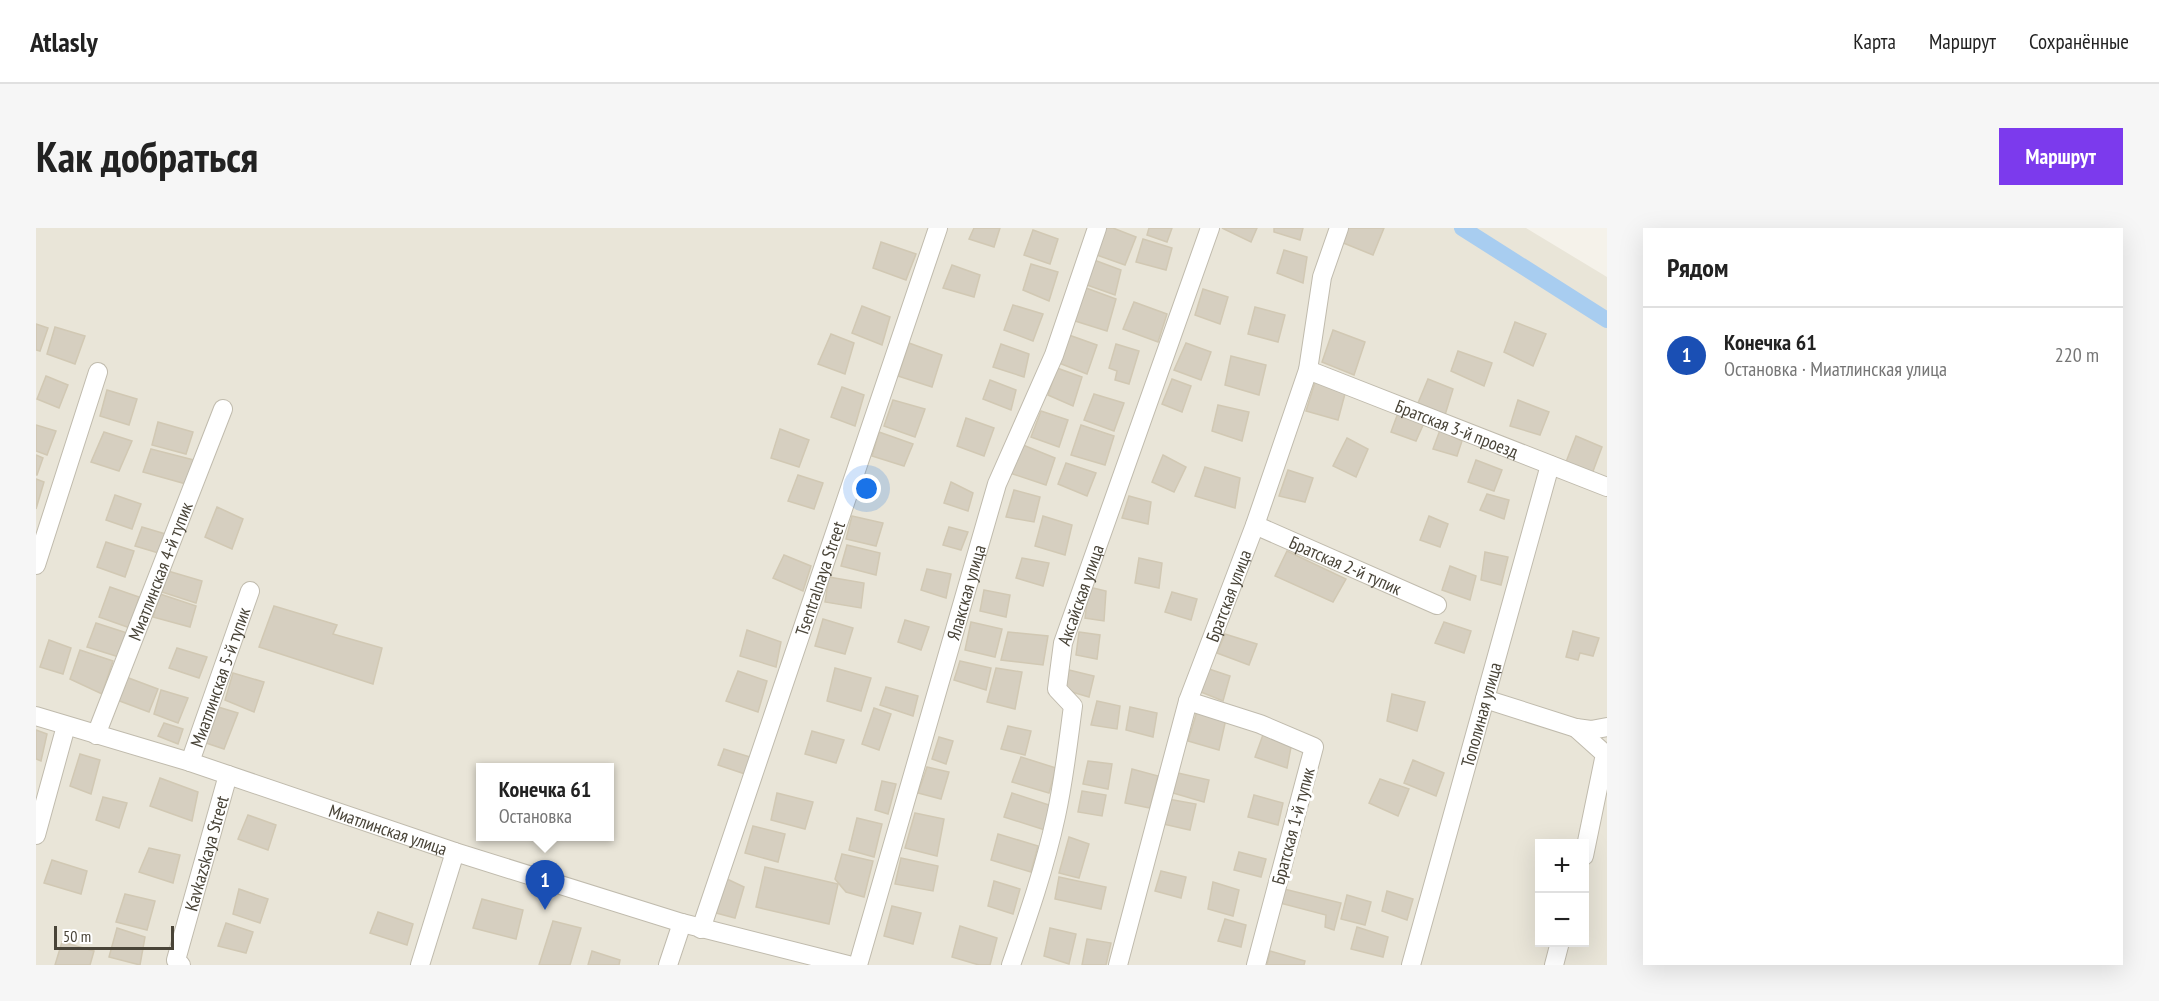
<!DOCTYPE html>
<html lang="ru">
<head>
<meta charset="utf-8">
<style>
	:root { --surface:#fff; --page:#f6f6f6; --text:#222; --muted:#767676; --line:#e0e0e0; --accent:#7c3aed }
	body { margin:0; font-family:"PT Sans Narrow",sans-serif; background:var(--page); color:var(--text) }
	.controls { position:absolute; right:18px; bottom:18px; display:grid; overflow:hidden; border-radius:0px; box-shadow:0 6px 24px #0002 }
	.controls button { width:54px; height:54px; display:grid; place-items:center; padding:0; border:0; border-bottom:2px solid var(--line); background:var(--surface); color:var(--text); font:30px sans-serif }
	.scale { position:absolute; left:18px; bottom:15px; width:120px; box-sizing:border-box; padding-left:6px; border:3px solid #494438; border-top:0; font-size:16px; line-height:21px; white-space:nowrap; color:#494438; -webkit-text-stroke:4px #fff; paint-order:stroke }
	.you { position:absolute; left:831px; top:261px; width:21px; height:21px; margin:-15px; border:4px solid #fff; border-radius:50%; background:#1a73e8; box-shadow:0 0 0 9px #1a73e833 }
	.badge { display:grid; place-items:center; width:39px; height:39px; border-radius:50%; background:var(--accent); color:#fff; font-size:20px; font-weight:700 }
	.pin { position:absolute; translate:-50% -50px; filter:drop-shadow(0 2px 3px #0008) }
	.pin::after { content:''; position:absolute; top:32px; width:21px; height:18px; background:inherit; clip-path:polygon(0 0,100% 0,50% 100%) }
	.popup { position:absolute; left:440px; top:535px; width:138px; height:78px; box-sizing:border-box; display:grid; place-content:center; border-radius:0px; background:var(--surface); filter:drop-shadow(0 2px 4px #0005); font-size:20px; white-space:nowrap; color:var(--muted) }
	.popup b { font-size:22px; color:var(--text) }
	.popup::after { content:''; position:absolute; left:50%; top:100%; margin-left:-12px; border:12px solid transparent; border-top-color:var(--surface) }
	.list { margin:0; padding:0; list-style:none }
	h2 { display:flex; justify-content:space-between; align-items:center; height:78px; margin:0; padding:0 24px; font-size:26px }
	h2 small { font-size:20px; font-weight:400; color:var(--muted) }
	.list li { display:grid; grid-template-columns:39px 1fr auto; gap:18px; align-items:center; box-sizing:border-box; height:96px; padding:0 24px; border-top:2px solid var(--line) }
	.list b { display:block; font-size:22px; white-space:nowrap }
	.list p { margin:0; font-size:20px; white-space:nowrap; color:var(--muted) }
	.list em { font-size:20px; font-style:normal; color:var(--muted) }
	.map { position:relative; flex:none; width:1571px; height:737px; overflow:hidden; border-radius:0px }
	header { display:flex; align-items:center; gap:36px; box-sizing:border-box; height:84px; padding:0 30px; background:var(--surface); border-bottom:2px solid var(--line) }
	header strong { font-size:28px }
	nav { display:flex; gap:33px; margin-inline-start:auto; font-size:21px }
	.intro { display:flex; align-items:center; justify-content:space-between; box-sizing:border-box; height:144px; padding:0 36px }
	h1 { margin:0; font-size:42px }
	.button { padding:15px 27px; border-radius:0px; background:var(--accent); color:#fff; font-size:21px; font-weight:700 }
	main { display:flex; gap:36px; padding:0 36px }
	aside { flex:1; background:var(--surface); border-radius:0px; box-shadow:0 6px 24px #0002 }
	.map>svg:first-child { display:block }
</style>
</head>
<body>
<header>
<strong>Atlasly</strong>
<nav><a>Карта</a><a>Маршрут</a><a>Сохранённые</a></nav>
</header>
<div class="intro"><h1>Как добраться</h1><a class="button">Маршрут</a></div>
<main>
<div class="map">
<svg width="1571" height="737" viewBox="0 0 1571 737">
	<rect width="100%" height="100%" fill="#f5f2ea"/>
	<path fill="#e9e5d8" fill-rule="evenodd" d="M0 0H1490L1571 49V737H0ZM444 540H574V608H444ZM1504 616H1548V714H1504Z"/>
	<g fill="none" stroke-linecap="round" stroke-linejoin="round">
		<polyline stroke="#a8cdf0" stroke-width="16" points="1426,0 1571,92"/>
	</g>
	<g fill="#d6cfc0" stroke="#d1c8b3" stroke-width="1.5">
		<polygon points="938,0 964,0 958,19 933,11"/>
		<polygon points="1067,0 1077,0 1100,9 1089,37 1058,26"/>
		<polygon points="1113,0 1136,0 1131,14 1111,7"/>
		<polygon points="1186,0 1221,0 1215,14"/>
		<polygon points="1238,0 1267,0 1264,12 1238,4"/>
		<polygon points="1310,0 1348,0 1337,27 1305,14"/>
		<polygon points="997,2 1022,11 1014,36 988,27"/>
		<polygon points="1107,11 1136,20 1130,42 1100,34"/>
		<polygon points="845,14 880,26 870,52 837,40"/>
		<polygon points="1248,22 1271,29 1267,55 1241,45"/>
		<polygon points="1058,32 1085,42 1079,67 1051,57"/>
		<polygon points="995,36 1022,44 1013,73 987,62"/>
		<polygon points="916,37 944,47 938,69 907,60"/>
		<polygon points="1050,60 1080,71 1071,103 1039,93"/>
		<polygon points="1167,61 1192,69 1184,96 1159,87"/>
		<polygon points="1098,74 1131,86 1122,114 1087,101"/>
		<polygon points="977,77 1007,86 997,113 968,102"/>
		<polygon points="826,78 854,89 846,117 816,105"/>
		<polygon points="1219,79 1249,87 1242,114 1212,106"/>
		<polygon points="1479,94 1510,106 1497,138 1468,124"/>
		<polygon points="0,96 12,100 4,123 0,122"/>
		<polygon points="19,99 49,108 39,136 11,126"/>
		<polygon points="1297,102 1329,114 1318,147 1286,134"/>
		<polygon points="795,106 818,115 809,146 782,136"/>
		<polygon points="1033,107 1061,117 1051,146 1023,135"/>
		<polygon points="873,115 906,127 896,159 862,148"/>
		<polygon points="1150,115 1175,124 1165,152 1138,142"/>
		<polygon points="965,116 993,126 988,149 957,139"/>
		<polygon points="1080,116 1103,123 1093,156 1079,152 1081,143 1073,140"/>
		<polygon points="1422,123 1456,135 1448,158 1415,143"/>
		<polygon points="1195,128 1230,137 1223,167 1189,157"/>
		<polygon points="1021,140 1046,149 1037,178 1012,167"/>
		<polygon points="10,148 32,157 23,180 1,171"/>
		<polygon points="1136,151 1155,158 1146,184 1126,176"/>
		<polygon points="1392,151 1417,161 1409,187 1382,175"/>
		<polygon points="954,152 980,162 975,182 947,171"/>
		<polygon points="1279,154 1310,162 1302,192 1270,183"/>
		<polygon points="806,159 828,167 819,198 795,189"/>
		<polygon points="71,162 101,171 93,197 64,188"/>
		<polygon points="1058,166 1088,175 1078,203 1048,192"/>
		<polygon points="857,172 889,181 879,209 848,198"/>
		<polygon points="1482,172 1513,184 1504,207 1474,198"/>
		<polygon points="1182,177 1213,184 1206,213 1176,203"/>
		<polygon points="1005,183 1032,192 1023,219 995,209"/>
		<polygon points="1362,185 1388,195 1380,213 1355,204"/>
		<polygon points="930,190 958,200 948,228 921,218"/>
		<polygon points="122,194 157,204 150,226 116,217"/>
		<polygon points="0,197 20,203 11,227 0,223"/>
		<polygon points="1045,197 1078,208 1069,237 1035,227"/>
		<polygon points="744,201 773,212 763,239 735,230"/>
		<polygon points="1404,202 1426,213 1421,228 1397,221"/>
		<polygon points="68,204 96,213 83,243 55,234"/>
		<polygon points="843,204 877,216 868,238 836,228"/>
		<polygon points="1540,208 1566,219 1556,246 1530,234"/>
		<polygon points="1311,210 1332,221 1320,249 1297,238"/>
		<polygon points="987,217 1019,230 1010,257 974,245"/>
		<polygon points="115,221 158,232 150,256 107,244"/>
		<polygon points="0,227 7,230 1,247 0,247"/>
		<polygon points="1127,227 1150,239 1138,264 1116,254"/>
		<polygon points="1440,232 1466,242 1458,263 1432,254"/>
		<polygon points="1030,235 1060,245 1051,268 1022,256"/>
		<polygon points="1169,239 1204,250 1199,280 1159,268"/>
		<polygon points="1252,242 1277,250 1269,274 1243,268"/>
		<polygon points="762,247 787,255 778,281 752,273"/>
		<polygon points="0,251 8,254 0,281"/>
		<polygon points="915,254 937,265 932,283 908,275"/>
		<polygon points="978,262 1004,269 998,294 970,289"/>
		<polygon points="1451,266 1473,272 1468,291 1444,282"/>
		<polygon points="79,267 105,276 96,301 70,292"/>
		<polygon points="1093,268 1115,274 1112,296 1086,290"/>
		<polygon points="181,279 207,291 196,321 169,309"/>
		<polygon points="816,288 847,295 840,318 810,311"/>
		<polygon points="1007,288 1036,297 1029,327 999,318"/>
		<polygon points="1393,288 1412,296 1404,319 1384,312"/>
		<polygon points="106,299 133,307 126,326 99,318"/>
		<polygon points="913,299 932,304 925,322 907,317"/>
		<polygon points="70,314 98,323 89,349 61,339"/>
		<polygon points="811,317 844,325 840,347 805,338"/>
		<polygon points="1251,323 1310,351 1297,374 1239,348"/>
		<polygon points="1449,324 1472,329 1465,357 1445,352"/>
		<polygon points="748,327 775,338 767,363 737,350"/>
		<polygon points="986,330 1013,335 1007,358 980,350"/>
		<polygon points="1103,330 1126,335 1123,360 1099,355"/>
		<polygon points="1414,338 1440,348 1434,372 1406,362"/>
		<polygon points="891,341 915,346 910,370 885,362"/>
		<polygon points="132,343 166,353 160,375 126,364"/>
		<polygon points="793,349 828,355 825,380 789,374"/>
		<polygon points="74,359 103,369 94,400 63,389"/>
		<polygon points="1053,359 1070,363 1068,393 1049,390"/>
		<polygon points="948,362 974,367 970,389 944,383"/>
		<polygon points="1136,364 1161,371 1155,392 1129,384"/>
		<polygon points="124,366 160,378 154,399 117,389"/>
		<polygon points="238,378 301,397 297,406 346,420 337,456 223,419"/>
		<polygon points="787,391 817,400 809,426 779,418"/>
		<polygon points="869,392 893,399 885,422 862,414"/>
		<polygon points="935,394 966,401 959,429 929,422"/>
		<polygon points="1408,394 1435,403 1428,425 1399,415"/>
		<polygon points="60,395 91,405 83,429 51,419"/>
		<polygon points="711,402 745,414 740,439 704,428"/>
		<polygon points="1537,403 1563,410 1557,428 1544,425 1542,432 1530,429"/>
		<polygon points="972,404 1012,408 1007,437 965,432"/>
		<polygon points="1043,404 1064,407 1061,431 1040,427"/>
		<polygon points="1189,406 1221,416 1213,437 1181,425"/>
		<polygon points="13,412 35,420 27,446 4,439"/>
		<polygon points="141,420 171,429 163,450 133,440"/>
		<polygon points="44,422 77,433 66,466 34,451"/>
		<polygon points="924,433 955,440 950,462 918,452"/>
		<polygon points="799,440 835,450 825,483 791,473"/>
		<polygon points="960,440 986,444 979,481 951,474"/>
		<polygon points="1173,441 1194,448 1187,473 1165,464"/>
		<polygon points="1033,442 1058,448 1053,469 1029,462"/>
		<polygon points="702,443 731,453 722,484 690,473"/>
		<polygon points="197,445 228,454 218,484 189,472"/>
		<polygon points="90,449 122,461 113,484 81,472"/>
		<polygon points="850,459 882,468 877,488 844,477"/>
		<polygon points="125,462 152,470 142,495 118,486"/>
		<polygon points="1356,466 1389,474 1381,503 1351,493"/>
		<polygon points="1061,473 1084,478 1081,501 1055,497"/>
		<polygon points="179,478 202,485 188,521 167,514"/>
		<polygon points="1094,479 1121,485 1117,509 1090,502"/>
		<polygon points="838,480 855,486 843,522 826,516"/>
		<polygon points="1161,483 1190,491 1183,522 1152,513"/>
		<polygon points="128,495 147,501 142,516 122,508"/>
		<polygon points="972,498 995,503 989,527 965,521"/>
		<polygon points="0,502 11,506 5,533 0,531"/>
		<polygon points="776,503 808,512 800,535 769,526"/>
		<polygon points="1228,504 1256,514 1251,540 1219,529"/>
		<polygon points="903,509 917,513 910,536 896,531"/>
		<polygon points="688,521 714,529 709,546 682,537"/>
		<polygon points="44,526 64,532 55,566 34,558"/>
		<polygon points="985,529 1020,540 1013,565 976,554"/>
		<polygon points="1377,532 1408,545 1400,568 1368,555"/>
		<polygon points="1052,533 1076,536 1072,561 1047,556"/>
		<polygon points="891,539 913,544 905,571 882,565"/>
		<polygon points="1096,541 1122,548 1114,580 1089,575"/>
		<polygon points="1142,545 1173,552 1168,574 1137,565"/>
		<polygon points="124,550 162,564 156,593 114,578"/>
		<polygon points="1344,551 1373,561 1362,588 1333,575"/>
		<polygon points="846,553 860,556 852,586 839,582"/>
		<polygon points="1046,563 1070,567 1066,588 1042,584"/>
		<polygon points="741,565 777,574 769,601 735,592"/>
		<polygon points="976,565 1016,578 1009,602 968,589"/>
		<polygon points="1218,567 1247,575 1242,597 1212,589"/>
		<polygon points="67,569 91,575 83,600 60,592"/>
		<polygon points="1132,571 1160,576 1154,602 1127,596"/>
		<polygon points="879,585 908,591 901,628 869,620"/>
		<polygon points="212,587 240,597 232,622 202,611"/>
		<polygon points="821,590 846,596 838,629 813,622"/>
		<polygon points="717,598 749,606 742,634 709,625"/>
		<polygon points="962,606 1002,618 995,644 955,632"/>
		<polygon points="1033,609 1053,616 1043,650 1023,645"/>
		<polygon points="113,620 144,627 137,655 103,644"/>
		<polygon points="1203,624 1230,631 1225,649 1198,642"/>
		<polygon points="806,626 837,633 828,669 810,664 799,651"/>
		<polygon points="865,630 902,638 897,663 859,656"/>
		<polygon points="16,632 51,643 45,666 8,655"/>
		<polygon points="729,639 802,656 793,696 720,679"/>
		<polygon points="1125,643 1150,649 1145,670 1119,663"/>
		<polygon points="1023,649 1070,659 1065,681 1019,671"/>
		<polygon points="691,651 708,659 699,690 680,685"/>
		<polygon points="958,653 984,661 977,686 952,678"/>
		<polygon points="1177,654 1203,662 1197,688 1172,681"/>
		<polygon points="203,661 232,671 224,695 197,686"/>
		<polygon points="1248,661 1305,675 1298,702 1289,699 1290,687 1244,675"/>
		<polygon points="1351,663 1377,671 1371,692 1346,683"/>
		<polygon points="89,666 119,673 111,702 80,694"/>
		<polygon points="1311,667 1335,674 1329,697 1305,691"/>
		<polygon points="446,671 487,682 480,711 437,700"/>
		<polygon points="856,678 885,685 877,716 848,708"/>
		<polygon points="342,684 377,696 371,717 334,705"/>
		<polygon points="1189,691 1210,697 1205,719 1182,713"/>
		<polygon points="517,693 545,700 534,737 503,737"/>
		<polygon points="190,695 217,704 210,725 182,718"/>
		<polygon points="924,698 961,710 954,737 943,737 916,729"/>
		<polygon points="1321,699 1352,709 1347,729 1315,721"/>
		<polygon points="81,700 109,709 104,737 73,729"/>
		<polygon points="1014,700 1040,706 1033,736 1008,728"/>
		<polygon points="1051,711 1075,715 1070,737 1046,737"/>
		<polygon points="26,714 58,723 54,737 19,737"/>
		<polygon points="556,723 584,732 583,737 552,737"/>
		<polygon points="1234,723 1269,733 1268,737 1231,737"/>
	</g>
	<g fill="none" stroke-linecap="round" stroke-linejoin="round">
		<defs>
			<g id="minor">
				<path id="s1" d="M1272 142 1571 259"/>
				<path id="s2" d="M1219 297 1401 377"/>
				<polyline points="0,337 62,144"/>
				<polyline points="1449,471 1540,500 1555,502 1571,499"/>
				<polyline points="1152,473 1224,496 1278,519 1220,737"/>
				<path id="s3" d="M0 488 154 534 419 624 646 695 812 737"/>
				<polyline points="1540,500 1569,526 1548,628"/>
				<path id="s4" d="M60 507 187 181"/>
				<path id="s5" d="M154 534 214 363"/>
				<polyline points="0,607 30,498"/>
				<path id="s6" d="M665 701 902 0"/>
				<path id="s7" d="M145 737 140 732 192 547"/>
				<polyline points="384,737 419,624"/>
				<polyline points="632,737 646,695"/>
				<path id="s8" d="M822 737 961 256 1018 127 1061 0"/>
				<path id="s9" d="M975 737C992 688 1009 639 1020 588 1028 552 1032 515 1037 478L1021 461 1027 415 1174 0"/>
				<path id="s10" d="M1082 737 1152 473 1219 297 1272 142 1286 49 1303 0"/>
				<path id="s11" d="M1375 737 1514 237"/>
				<polyline points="1518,737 1524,714"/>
			</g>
		</defs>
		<use href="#minor" stroke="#c0bbad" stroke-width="20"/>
		<use href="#minor" stroke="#fff" stroke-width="18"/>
	</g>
	<g text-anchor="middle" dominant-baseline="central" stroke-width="6" stroke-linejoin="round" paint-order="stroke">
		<g font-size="18" fill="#494438" stroke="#fff">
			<text stroke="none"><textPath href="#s1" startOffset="160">Братская 3-й проезд</textPath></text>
			<text stroke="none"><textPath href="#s2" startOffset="99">Братская 2-й тупик</textPath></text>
			<text stroke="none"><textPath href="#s4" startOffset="176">Миатлинская 4-й тупик</textPath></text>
			<text stroke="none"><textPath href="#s6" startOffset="370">Tsentralnaya Street</textPath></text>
			<text stroke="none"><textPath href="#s8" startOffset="388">Ялакская улица</textPath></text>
			<text stroke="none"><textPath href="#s9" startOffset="388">Аксайская улица</textPath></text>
			<text stroke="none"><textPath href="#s10" startOffset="386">Братская улица</textPath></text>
			<text stroke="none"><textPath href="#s5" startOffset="90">Миатлинская 5-й тупик</textPath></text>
			<text stroke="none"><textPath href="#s11" startOffset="260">Тополиная улица</textPath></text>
			<text transform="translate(1257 598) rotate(-75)">Братская 1-й тупик</text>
			<text stroke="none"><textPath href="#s3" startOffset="370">Миатлинская улица</textPath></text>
			<text stroke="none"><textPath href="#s7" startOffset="118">Kavkazskaya Street</textPath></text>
		</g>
	</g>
</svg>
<div class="controls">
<button>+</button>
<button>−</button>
</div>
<div class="scale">50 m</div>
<div class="you"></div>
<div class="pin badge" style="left:509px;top:682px;background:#1a4fb4">1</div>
<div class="popup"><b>Конечка 61</b>Остановка</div>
</div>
<aside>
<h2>Рядом<small></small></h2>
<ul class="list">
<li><span class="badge" style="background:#1a4fb4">1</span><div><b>Конечка 61</b><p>Остановка · Миатлинская улица</p></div><em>220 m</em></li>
</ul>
</aside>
</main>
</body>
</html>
